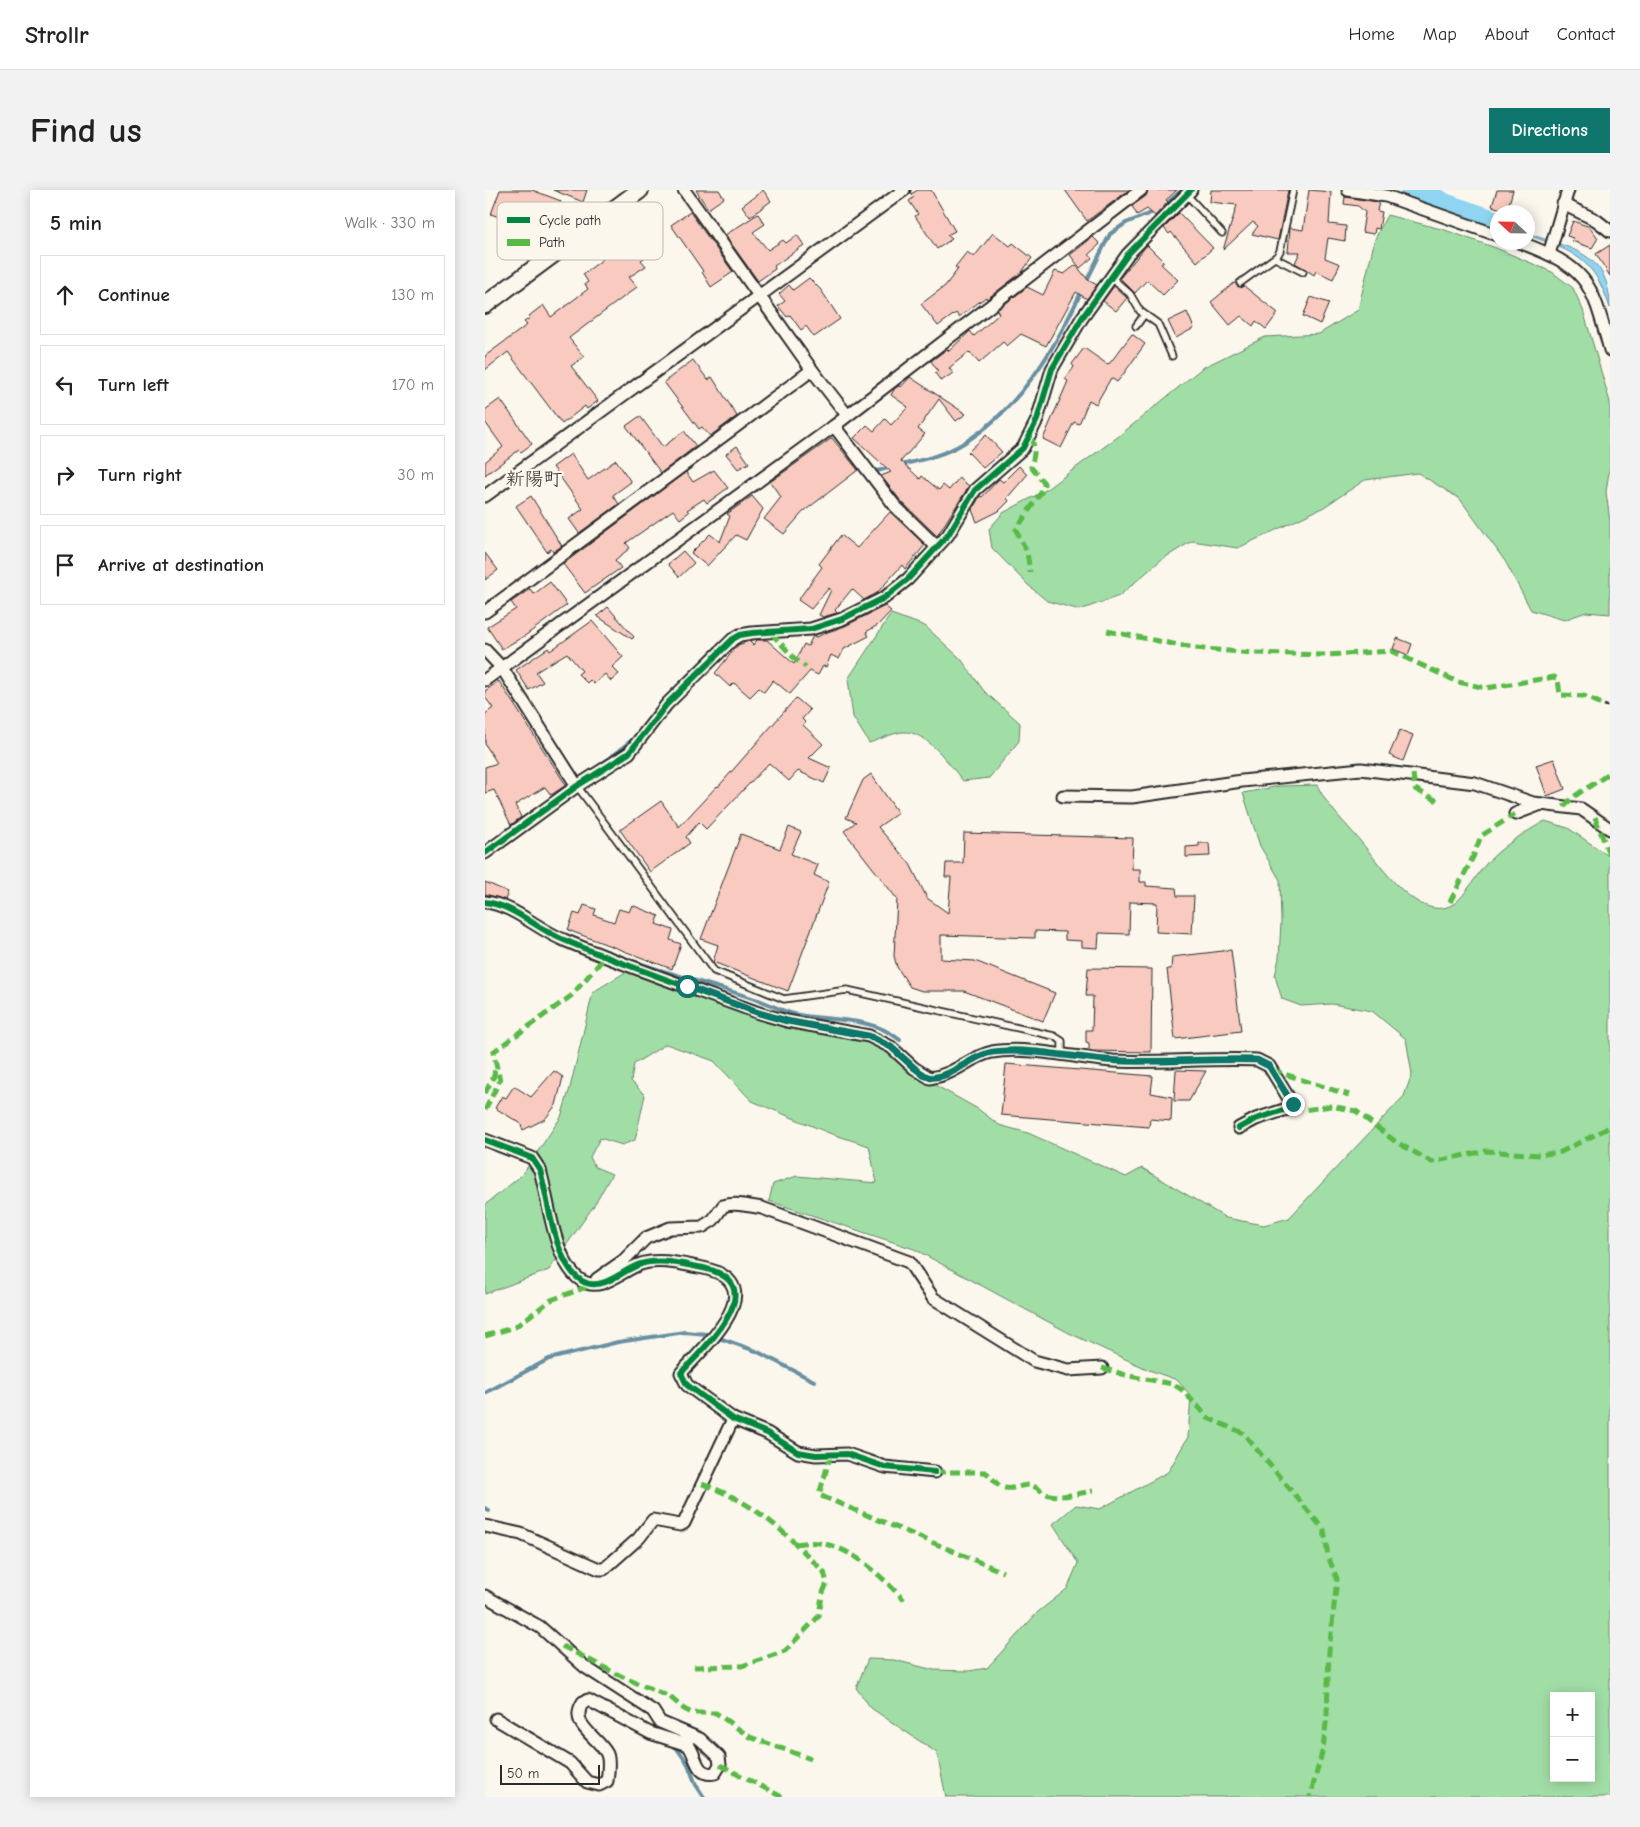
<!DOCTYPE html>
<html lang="en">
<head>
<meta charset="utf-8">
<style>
	:root { --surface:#fff; --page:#f2f2f2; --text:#222; --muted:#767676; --line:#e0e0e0; --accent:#0f766e }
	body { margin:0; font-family:"Comic Neue","Klee One",sans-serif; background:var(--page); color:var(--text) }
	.controls { position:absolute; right:15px; bottom:15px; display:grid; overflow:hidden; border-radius:0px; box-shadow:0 2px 12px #0003 }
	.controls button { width:45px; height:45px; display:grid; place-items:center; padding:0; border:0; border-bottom:1px solid var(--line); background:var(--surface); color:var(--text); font:25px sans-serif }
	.compass { position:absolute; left:1005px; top:15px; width:45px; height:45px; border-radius:50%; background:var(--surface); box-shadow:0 2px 12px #0003; rotate:292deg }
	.scale { position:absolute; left:15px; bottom:12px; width:100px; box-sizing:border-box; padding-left:5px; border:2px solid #2b2b2b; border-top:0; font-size:14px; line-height:18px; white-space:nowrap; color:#2b2b2b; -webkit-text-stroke:4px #fbf7ec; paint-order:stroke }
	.stop { position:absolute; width:15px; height:15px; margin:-11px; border:4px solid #0f766e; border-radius:50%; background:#fff }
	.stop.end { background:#0f766e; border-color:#fff; box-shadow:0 1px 5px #0008 }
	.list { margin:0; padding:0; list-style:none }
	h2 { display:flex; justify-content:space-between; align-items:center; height:65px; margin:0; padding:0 20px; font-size:21px }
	h2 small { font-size:16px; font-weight:400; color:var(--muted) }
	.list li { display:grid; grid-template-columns:32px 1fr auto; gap:15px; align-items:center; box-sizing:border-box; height:80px; margin:0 10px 10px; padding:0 10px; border:1px solid var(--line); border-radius:0px }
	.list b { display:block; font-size:19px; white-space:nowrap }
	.list em { font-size:16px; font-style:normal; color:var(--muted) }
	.icon { flex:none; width:28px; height:28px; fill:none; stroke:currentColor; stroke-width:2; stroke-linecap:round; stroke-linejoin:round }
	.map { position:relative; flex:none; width:1125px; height:1607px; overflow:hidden; border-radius:0px }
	header { display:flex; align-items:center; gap:30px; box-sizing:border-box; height:70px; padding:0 25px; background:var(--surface); border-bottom:1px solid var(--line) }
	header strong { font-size:24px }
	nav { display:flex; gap:28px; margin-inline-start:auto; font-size:18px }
	.intro { display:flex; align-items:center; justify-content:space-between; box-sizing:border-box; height:120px; padding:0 30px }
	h1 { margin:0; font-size:35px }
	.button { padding:12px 22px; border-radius:0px; background:var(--accent); color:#fff; font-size:18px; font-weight:700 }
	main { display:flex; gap:30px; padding:0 30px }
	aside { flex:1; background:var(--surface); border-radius:0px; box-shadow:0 2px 12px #0003 }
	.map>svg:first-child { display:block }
</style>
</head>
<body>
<header>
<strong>Strollr</strong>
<nav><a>Home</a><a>Map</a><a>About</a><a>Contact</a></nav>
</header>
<div class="intro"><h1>Find us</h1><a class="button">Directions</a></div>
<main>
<aside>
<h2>5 min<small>Walk · 330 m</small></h2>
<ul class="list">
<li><svg class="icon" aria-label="ahead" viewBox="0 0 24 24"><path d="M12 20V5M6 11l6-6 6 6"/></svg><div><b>Continue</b></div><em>130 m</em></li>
<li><svg class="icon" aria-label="left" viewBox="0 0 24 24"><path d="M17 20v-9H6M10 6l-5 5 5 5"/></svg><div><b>Turn left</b></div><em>170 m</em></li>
<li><svg class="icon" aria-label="right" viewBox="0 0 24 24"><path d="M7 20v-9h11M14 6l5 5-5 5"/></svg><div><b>Turn right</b></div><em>30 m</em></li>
<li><svg class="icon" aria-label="arrive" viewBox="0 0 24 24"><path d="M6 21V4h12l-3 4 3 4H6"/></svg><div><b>Arrive at destination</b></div></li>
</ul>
</aside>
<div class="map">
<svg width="1125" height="1607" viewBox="0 0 1125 1607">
	<rect width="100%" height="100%" fill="#fbf7ec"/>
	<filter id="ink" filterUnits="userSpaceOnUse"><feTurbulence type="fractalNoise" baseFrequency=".02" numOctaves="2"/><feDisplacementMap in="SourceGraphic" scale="10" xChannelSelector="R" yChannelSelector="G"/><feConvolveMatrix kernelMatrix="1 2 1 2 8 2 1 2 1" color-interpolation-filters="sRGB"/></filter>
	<g filter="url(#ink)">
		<g fill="#a1dea6" stroke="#668468" fill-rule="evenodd">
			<polygon points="902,25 960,40 1011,58 1067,82 1088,98 1098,120 1125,212 1125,275 1121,302 1125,331 1125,424 1101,422 1079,430 1046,420 1020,371 975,309 933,283 880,290 839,317 753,358 707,351 676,370 634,406 595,420 562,411 543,395 507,358 504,339 518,323 559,301 634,246 717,178 780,147 834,144 873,120 890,49"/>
			<path d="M406 424 440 436 476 469 499 501 535 533 534 551 504 588 478 591C465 575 441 540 418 542 407 543 394 550 384 553L368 527 363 489Z"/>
			<path d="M832 595C843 618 860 632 876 652 895 674 935 737 970 713 980 706 992 684 1001 674 1017 656 1039 643 1060 631L1083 638 1125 667V1607H461L452 1563 386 1518 371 1498 383 1469 409 1470 449 1480 484 1481 502 1478 553 1422 582 1399 593 1373 568 1334 591 1315 615 1319 683 1282 703 1247 706 1206 692 1190 664 1180 584 1143 429 1059 284 1011 288 994 312 986 392 993 384 956 344 943 267 911 229 871 181 854 149 874 146 891 160 905 150 950 137 955 115 948 105 967 110 977 127 984 110 1014 64 1080 0 1104V1015L37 985 76 927 85 898 108 802 144 780 214 805 389 850 434 886 493 919 514 935 543 943 641 987 657 978 741 1028 779 1035 804 1028 919 906 927 884 921 849 887 821 847 814 816 816 797 809 790 786 794 768 796 732 795 690 775 656 758 603 795 596ZM1069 1506H1106V1588H1069Z"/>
		</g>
		<path fill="#8fd4f1" stroke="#6790a2" d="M1042 43C1086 59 1125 62 1125 118 1109 68 1089 62 1043 45Z"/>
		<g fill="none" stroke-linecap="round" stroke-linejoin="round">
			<g stroke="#6790a2" stroke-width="4">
				<polyline points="681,14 697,0"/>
				<polyline points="601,92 625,44 641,33 671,21"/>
				<path d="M416 275C436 270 459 265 477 254 534 220 570 159 597 100"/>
				<polyline points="392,281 407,277"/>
				<polyline points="176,513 233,456"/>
				<polyline points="119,572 147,550"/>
				<path d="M139 768C183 784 229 795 273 810 285 814 297 821 309 824 345 832 385 825 415 850"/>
				<polyline points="231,1147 271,1161 329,1191"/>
				<polyline points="0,1203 64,1169 133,1152 200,1142 222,1144"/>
				<polyline points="0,1318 4,1321"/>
				<polyline points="191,1557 203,1574 211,1595 219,1607"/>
			</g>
			<polyline stroke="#8fd4f1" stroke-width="24" points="928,0 936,1 959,15 1012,33"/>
		</g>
		<g fill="#f9cabf" stroke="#2b2b2b">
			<polygon points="15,0 47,0 76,11 66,36 54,31 52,36 47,34 45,39 6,24"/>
			<polygon points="68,0 102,0 98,12"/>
			<polygon points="211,0 234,0 239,8 223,19"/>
			<polygon points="278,0 286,11 265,27 257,16"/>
			<polygon points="433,0 446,0 470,41 462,45 467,49 452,59 430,26 433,24 424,11 429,7 426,4"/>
			<polygon points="580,0 644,0 602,31"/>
			<polygon points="663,0 692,0 681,10 683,12 670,26 662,19 652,25 647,16 661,6"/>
			<polygon points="726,0 803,0 793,50 767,44 773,36 768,32 738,60 752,15 725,12"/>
			<polygon points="824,0 846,2 844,34 861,36 860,51 843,48 840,68 855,74 848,89 831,81 829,85 823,81 810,73 815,62 803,62 805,38 818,40"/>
			<polygon points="1012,0 1028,0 1022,21 1007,16"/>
			<polygon points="860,7 894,12 892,21 897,22 894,39 890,38 889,44 877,42 880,22 873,16 859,14"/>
			<polygon points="205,22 248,82 226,97 217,82 218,81 186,35"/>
			<polygon points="694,23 728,58 712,72 686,42 684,44 679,38"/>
			<polygon points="273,24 280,34 268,42 283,60 298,50 301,53 312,45 319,55 289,76 290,79 273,91 240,45"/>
			<polygon points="1088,31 1105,37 1113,48 1107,58 1087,51 1088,48 1082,46"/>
			<polygon points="508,43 525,56 528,53 547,68 537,82 502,109 501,107 474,127 471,123 453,136 436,114 460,96 473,79 470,77 482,62 489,67"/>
			<polygon points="147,45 162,66 156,70 161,76 144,87 152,97 84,148 99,167 86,176 113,211 102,219 100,216 77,234 23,162 0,180 0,166 42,135 39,132 45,128 44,126 58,115 66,127 103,99 100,94 103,92 98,84 117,70 109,56 121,47 129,58"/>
			<polygon points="608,47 615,54 604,64 607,68 595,78 585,65"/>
			<polygon points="662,55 679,72 676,74 693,90 678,105 662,90 650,103 635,88"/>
			<polygon points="1125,55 1125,86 1111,64"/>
			<polygon points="591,75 603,90 612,95 602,109 591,102 561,156 536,144 522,156 518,152 494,173 484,162 464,178 468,183 456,191 450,183 453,181 446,171 462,159 464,161 485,141 489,146 514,124 512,120 542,97 558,105 570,81 579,84"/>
			<polygon points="324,88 336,100 355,129 329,147 321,136 316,140 305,125 302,127 293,116 300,111 294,104 304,95 308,100"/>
			<polygon points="749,93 757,98 759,96 793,123 781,139 771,131 768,136 756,126 745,135 726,112"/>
			<polygon points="629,96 642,108 631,121 618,111"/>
			<polygon points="826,107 844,113 835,134 818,126"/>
			<polygon points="702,122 709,138 691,148 683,131"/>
			<polygon points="647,144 660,154 637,186 632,192 626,188 611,214 604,210 594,234 589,232 576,258 558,249 583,191 580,189 589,177 587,174 599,158 622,174 625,173"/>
			<polygon points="208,170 223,190 227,187 252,226 225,246 217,237 214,239 179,192"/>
			<polygon points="425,187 481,224 471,231 454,209 433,239 440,244 416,271 435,289 437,286 454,300 458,295 464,300 474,288 484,296 452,346 416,311 396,286 406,282 369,248 382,235 389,241 400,229 406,235 423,217 406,205 410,198 414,196 416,197"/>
			<polygon points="15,209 47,254 36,262 34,260 0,285 0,272 18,257 0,232 0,220"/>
			<polygon points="155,226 178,257 199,241 211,256 176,283 141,236"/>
			<polygon points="501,245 517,262 498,278 483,262"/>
			<polygon points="347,248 373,280 318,322 299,344 279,329 296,307 285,292"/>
			<polygon points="252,256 264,273 253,279 241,264"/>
			<polygon points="86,264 103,290 131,270 146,292 128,305 134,314 94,343 84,329 98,319 68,277"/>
			<polygon points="534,276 542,285 522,308 524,311 514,321 492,332 487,320 495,306 497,307 514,289 518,292"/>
			<polygon points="229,280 243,298 222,313 219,309 202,320 204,322 195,329 188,320 141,353 145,358 130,370 136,378 100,403 78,374 201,282 208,292"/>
			<polygon points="46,306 77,356 68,362 66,359 62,362 31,316"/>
			<polygon points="267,306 278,319 261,350 251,345 222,376 206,363 225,344 235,352 245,326 242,324"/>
			<polygon points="405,322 440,355 420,379 417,375 392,403 379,410 367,399 350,420 352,423 338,427 334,425 346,400 344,398 326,419 313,410 337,377 334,374 356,345 372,358"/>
			<polygon points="198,361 209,373 194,387 183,374"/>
			<polygon points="0,363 13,380 0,390"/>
			<polygon points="65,392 82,415 41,445 17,459 2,437 31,419 26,412 45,399 49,404"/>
			<polygon points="400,416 406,421 393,435 381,442 384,446 359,459 354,469 346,465 341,477 338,476 333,485 325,481 305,504 288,490 279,502 274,498 265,507 249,493 245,497 230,483 253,455 264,451 268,455 272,450 282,450 309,474 319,454 323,456 328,446 332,447 340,443 360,436"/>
			<polygon points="123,417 149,447 147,449 112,426"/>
			<polygon points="107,431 138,467 127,477 134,484 126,491 120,484 109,494 105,490 102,493 93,484 97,481 82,463 51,482 58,492 44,500 31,480 63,458 65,461"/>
			<polygon points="912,448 927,454 923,465 908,459"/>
			<polygon points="14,491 81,595 66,605 60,597 30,615 36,627 26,635 9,600 0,603 0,577 12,573 0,554 0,524 8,518 0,507 0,501"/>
			<polygon points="311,508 325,520 317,529 320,532 318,535 338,554 324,568 346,578 339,593 313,581 304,591 284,573 221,639 214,632 201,647 205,653 165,682 135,640 176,611 194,637 232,596 233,597"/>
			<polygon points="915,540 928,545 918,571 904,565"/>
			<polygon points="1069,569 1080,599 1062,606 1051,575"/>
			<polygon points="386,584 413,623 393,637 425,674 442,708 463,723 466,687 460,687 461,673 478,673 479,643 648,648 647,679 655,679 655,692 661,692 661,696 691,698 692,706 709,706 707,744 671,742 672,713 645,712 644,744 614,743 613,758 597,757 597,751 580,750 580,742 550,741 550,748 456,745 456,769 490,771 570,803 558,831 479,801 437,801 425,797 412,777 409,766 412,709 359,641 371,632 361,628 378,590"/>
			<polygon points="304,637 316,642 306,664 333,675 329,685 344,692 303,801 228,772 233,755 216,749 256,644 295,659"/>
			<polygon points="714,653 724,653 725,666 701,667 701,657 714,656"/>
			<polygon points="0,692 23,702 20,710 0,704"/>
			<polygon points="99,715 111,719 109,725 129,732 134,719 144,722 147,715 174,726 171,734 188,740 185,750 196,754 187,779 83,740 89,723 95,725"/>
			<polygon points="746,760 756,841 690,849 682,779 686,779 687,767"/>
			<polygon points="603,778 667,779 666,862 604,861 604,853 601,852 601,840 607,840 608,806 601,806"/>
			<polygon points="521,874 668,886 666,903 687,907 686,931 665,929 664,937 516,925"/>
			<polygon points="691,880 721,881 704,911 689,911"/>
			<polygon points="69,881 78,887 71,915 60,929 38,940 35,933 10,918 17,906 21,908 29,896 46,907"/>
		</g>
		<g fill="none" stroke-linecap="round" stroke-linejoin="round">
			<defs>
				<g id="service">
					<polyline points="702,5 737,43"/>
					<polyline points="790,68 818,82"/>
					<polyline points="626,87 645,104 655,121 673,134 687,166"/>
					<polyline points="755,93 792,66 795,61 808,0"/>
					<polyline points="651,136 659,125"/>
					<polyline points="92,596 229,781 299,809 362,800 569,846 577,851 577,866"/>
				</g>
				<g id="minor">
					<polyline points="199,0 327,180 362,225"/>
					<polyline points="863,0 901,6 1012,45"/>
					<polyline points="1078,14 1111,30 1125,41"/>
					<path d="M1034 52C1104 78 1106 91 1125 160"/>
					<polyline points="1064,64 1083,0"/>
					<polyline points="349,236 410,316 452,357"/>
					<polyline points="0,306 419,0"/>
					<polyline points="0,422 327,180"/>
					<polyline points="0,460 17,478 92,596"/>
					<polyline points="0,490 349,236 656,0"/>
					<polyline points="578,606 647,607 757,591 876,579 990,593 1048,613 1096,619 1125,639"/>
					<polyline points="1030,624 1056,614"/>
					<polyline points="0,663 92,596 144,563 182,514 248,449 255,445 267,443 326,439 357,429 399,408 423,389 463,345 490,300 538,258 552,230 567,179 597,128 643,64 706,0"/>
					<path d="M0 712C29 715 53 740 79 750 143 777 209 799 274 823L302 831 384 846 406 857 429 878 445 888C470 885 484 867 507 862 542 856 592 868 628 871 676 873 724 868 772 870L784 876 808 915 802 919 771 929 754 938"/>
					<path d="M0 950 47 968 55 980C64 1011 69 1074 97 1091 117 1103 138 1079 156 1074 173 1068 197 1074 213 1077 292 1091 223 1153 196 1183L202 1195 248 1229 282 1243 313 1262 331 1265 362 1264 400 1277 450 1282"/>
					<path d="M112 1089 138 1071 161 1048 185 1038 217 1037 228 1030 238 1016C251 1012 264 1016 277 1018L424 1072 448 1108 549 1171 583 1180 617 1178"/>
					<polyline points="0,1336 36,1344 114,1379 119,1379 154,1348 168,1330 195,1335 199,1333 248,1229"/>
					<path d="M0 1406 55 1437 100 1477 168 1521 175 1532 215 1549 234 1567 235 1575 230 1583C210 1587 212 1565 203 1555L165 1543 103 1510 98 1512C83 1535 113 1546 122 1564 125 1572 123 1583 122 1591L114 1595 102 1592 85 1573 11 1529"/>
				</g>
				<polyline id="secondary" points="0,115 155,0"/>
			</defs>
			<use href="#service" stroke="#2b2b2b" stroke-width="9"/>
			<use href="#minor" stroke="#2b2b2b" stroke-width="15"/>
			<use href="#secondary" stroke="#2b2b2b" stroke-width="20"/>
			<polyline stroke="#2b2b2b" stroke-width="2.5" stroke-dasharray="4 4" stroke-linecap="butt" points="1119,515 1125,517"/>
			<use href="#service" stroke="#fbf7ec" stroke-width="5.5"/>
			<use href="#minor" stroke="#fbf7ec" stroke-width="11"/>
			<use href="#secondary" stroke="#fbf7ec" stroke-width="16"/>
			<g stroke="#58b947" stroke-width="5" stroke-dasharray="10 5" stroke-linecap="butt">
				<path d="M545 247C552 256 549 266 546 277L559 293V298L531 340 542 362 545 382"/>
				<polyline points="622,441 709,458 768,463 843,465 906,461 973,492 1001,498 1069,487 1073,489 1075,505 1099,506 1119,515"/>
				<polyline points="286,443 310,469 321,477"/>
				<polyline points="928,584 930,599 956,613"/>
				<path d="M1079 617C1091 601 1111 595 1125 582"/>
				<polyline points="1110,627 1125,667"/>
				<polyline points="965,712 988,667 996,646 1030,624"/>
				<polyline points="787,880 864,905"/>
				<polyline points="0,903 9,886 10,877"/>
				<polyline points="807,917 819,920 846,916 871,921 911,952 947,972 1001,961 1054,965 1076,962 1125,937"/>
				<polyline points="0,920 15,890 8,862 86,806 120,767"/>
				<polyline points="0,1146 30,1137 66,1110 107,1095"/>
				<polyline points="617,1178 644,1186 688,1194 697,1200 725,1229 758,1243 839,1340 843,1366 852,1389 844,1461 842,1525 838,1559 825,1607"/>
				<polyline points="346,1264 334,1305 518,1382"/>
				<path d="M450 1282H500C507 1286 510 1294 517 1297 527 1301 534 1295 544 1295 552 1296 558 1304 565 1305 579 1308 595 1303 608 1301"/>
				<path d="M311 1354C356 1345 390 1380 419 1410"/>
				<polyline points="77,1456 140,1488 185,1507 199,1519 207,1523 231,1523 265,1547 326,1569"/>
				<path d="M209 1477 257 1476 300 1461 334 1426 337 1405 342 1393 339 1382C299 1342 272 1313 217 1294"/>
				<polyline points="235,1575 297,1607"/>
			</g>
			<defs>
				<g id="cycleway">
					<polyline points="0,663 92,596 144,563 182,514 248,449 255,445 267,443 326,439 357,429 399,408 423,389 463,345 490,300 538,258 552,230 567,179 597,128 643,64 706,0"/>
					<path d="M0 712C29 715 53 740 79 750 143 777 209 799 274 823L302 831 384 846 406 857 429 878 445 888C470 885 484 867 507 862 542 856 592 868 628 871 676 873 724 868 772 870L784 876 808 915 802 919 771 929 754 938"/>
					<path d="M0 950 47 968 55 980C64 1011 69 1074 97 1091 117 1103 138 1079 156 1074 173 1068 197 1074 213 1077 292 1091 223 1153 196 1183L202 1195 248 1229 282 1243 313 1262 331 1265 362 1264 400 1277 450 1282"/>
				</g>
			</defs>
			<use href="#cycleway" stroke="#fbf7ec" stroke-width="9"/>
			<use href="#cycleway" stroke="#00873e" stroke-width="6"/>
		</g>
	</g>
	<g fill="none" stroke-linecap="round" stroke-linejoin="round" filter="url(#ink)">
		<path stroke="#0f766e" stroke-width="6" d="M202 796 274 823 302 831 384 846 406 857 439 886C465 895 485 864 509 862 548 859 588 868 627 870 676 874 724 868 772 870L784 876 808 914"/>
	</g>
	<g text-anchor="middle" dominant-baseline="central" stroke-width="4.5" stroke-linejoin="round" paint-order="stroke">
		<g font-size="19" fill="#2b2b2b" stroke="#fbf7ec">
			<text x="49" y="289">新陽町</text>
		</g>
	</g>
	<rect x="12" y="12" width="166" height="58" rx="8" fill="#fbf7ec" stroke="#bdbab2" stroke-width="1"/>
	<rect x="22" y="27" width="23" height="6" fill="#00873e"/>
	<rect x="22" y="49" width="23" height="7" fill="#58b947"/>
	<g font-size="14" fill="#2b2b2b">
		<text x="54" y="35">Cycle path</text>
		<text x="54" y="57">Path</text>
	</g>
</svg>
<div class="controls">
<button>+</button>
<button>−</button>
</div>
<svg class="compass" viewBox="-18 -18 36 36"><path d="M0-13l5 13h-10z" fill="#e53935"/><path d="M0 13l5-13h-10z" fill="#767676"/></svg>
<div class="scale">50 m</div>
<div class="stop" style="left:202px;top:796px"></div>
<div class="stop end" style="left:808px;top:914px"></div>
</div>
</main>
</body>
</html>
